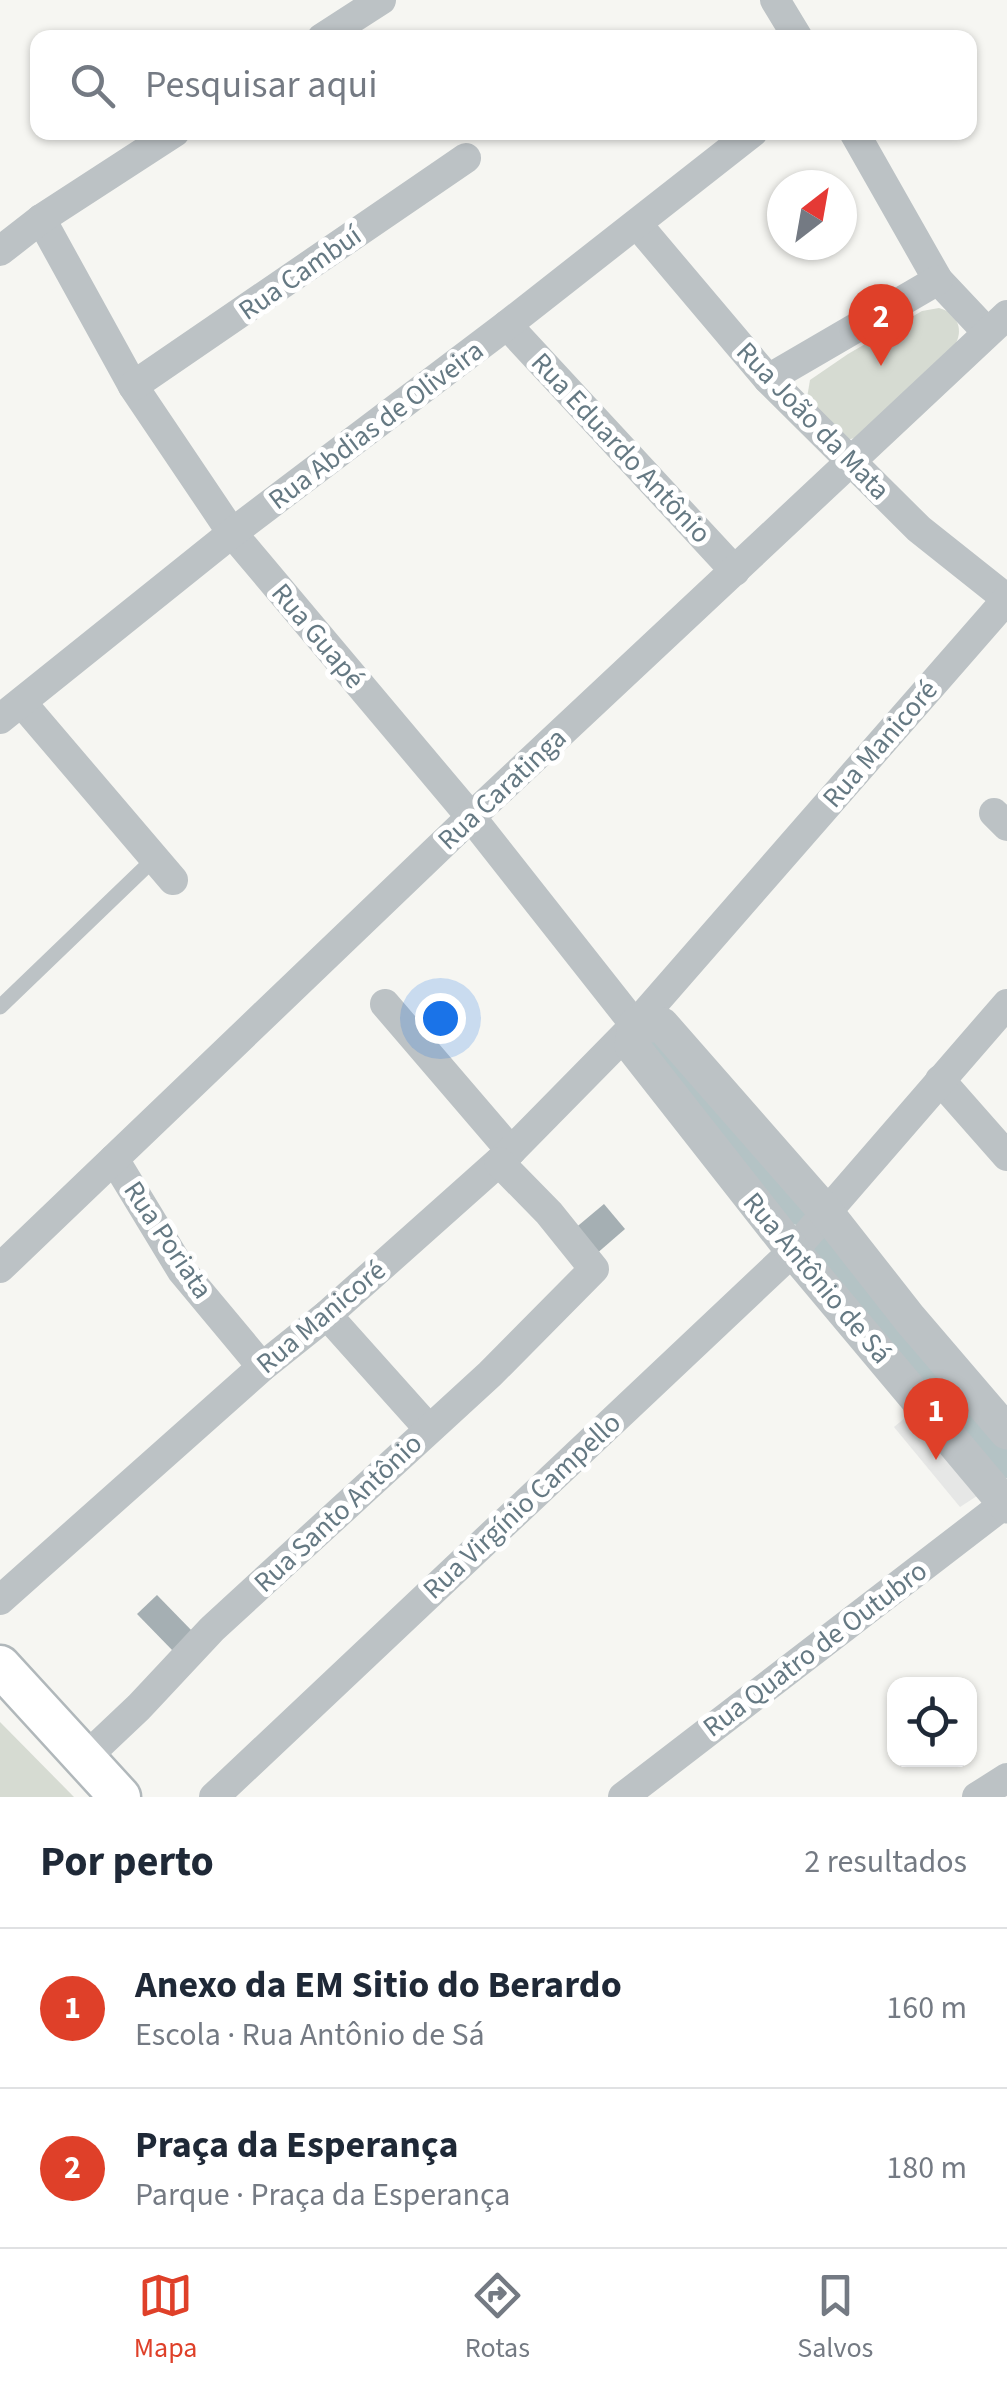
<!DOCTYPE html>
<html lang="pt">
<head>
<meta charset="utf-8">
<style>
	:root { --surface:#fff; --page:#f6f6f7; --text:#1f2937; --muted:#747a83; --line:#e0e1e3; --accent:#df4029 }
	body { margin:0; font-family:"Source Sans 3",sans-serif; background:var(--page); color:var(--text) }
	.controls { position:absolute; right:30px; bottom:30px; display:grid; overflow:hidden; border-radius:20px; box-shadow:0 2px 8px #0004 }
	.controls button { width:90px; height:90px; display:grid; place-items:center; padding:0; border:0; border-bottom:2px solid var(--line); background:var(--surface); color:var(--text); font:50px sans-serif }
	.compass { position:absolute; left:767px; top:170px; width:90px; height:90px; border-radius:50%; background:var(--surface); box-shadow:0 2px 8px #0004; rotate:31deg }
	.you { position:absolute; left:440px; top:1018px; width:35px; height:35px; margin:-25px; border:8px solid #fff; border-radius:50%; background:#1a73e8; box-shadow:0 0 0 15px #1a73e833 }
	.badge { display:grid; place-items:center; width:65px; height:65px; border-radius:50%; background:var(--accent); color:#fff; font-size:32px; font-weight:700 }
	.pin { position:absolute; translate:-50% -82px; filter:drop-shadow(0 2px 5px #0008) }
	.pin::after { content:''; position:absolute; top:52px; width:35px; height:30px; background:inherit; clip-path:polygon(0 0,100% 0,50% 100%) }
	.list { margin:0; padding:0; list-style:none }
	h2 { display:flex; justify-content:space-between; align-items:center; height:130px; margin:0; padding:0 40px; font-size:42px }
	h2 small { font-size:32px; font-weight:400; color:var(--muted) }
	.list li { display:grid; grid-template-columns:65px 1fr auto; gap:30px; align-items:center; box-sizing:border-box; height:160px; padding:0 40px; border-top:2px solid var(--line) }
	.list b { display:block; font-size:38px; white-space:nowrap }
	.list p { margin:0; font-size:32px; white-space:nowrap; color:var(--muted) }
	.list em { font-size:32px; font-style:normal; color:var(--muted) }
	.icon { flex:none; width:55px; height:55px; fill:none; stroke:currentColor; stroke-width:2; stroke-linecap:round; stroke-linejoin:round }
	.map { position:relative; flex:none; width:1007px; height:1797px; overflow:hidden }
	.search { position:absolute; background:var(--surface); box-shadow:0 2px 8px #0004; left:30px; right:30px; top:30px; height:110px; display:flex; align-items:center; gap:25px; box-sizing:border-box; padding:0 35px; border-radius:20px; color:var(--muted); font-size:38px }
	.sheet { height:450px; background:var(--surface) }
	nav { display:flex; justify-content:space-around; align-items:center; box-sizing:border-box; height:140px; border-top:2px solid var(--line); background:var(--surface); font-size:28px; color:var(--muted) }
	nav a { display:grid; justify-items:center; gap:5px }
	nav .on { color:var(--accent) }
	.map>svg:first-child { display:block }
</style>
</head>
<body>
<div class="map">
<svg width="1007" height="1797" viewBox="0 0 1007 1797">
	<rect width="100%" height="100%" fill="#f6f6f2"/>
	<polygon fill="#e6e7e6" points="911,1413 980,1494 960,1507 894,1427"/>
	<g fill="#d6dbd2">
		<path d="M939 308C955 312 964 327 956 343L855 438 846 440 807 398 810 380 848 354 922 311Z"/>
		<polygon points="0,1722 74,1797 0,1797"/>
	</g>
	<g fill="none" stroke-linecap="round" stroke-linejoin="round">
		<g stroke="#b4c3c5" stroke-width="30">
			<polyline points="656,1046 798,1210"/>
			<polyline points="814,1229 958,1407 1007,1463"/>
		</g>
	</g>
	<g fill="#a5afb3">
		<polygon points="604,1204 625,1229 595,1255 573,1230"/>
		<polygon points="157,1595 194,1633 174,1652 137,1614"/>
	</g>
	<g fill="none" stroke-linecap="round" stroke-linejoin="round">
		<defs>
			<polyline id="secondary" points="0,1666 120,1797"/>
		</defs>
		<use href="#secondary" stroke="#b1b8bb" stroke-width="45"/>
		<polyline stroke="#bcc2c5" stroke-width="15" points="0,1007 155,858"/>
		<g stroke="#bcc2c5" stroke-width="30">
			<polyline points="775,0 798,38"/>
			<polyline points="322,38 381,0"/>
			<polyline points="854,132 938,280 987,332"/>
			<polyline points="41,219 133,386 232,533 471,817 635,1025"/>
			<polyline points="637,224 768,379 919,529 1007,599"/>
			<polyline points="0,251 41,219 175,132"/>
			<polyline points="507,325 735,571"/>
			<polyline points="768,379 938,280"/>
			<polyline points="133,386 466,158"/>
			<polyline points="22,703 173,880"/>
			<polyline points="0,719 232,533 507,325 753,132"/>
			<polyline points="994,813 1007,826"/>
			<polyline points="385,1004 511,1151"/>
			<polyline points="940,1080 1007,1156"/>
			<polyline points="114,1159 182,1271 262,1367"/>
			<polyline points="0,1268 471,817 1007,315"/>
			<polyline points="327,1315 429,1429"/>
			<polyline points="0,1600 262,1367 327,1315 511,1151 635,1025 1007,599"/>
			<polyline points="84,1759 139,1707 212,1629 490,1374 594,1269 549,1213 499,1162"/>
			<polyline points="214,1797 793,1251 1007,1004"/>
			<polyline points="623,1797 1007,1502"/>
			<polyline points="977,1797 1007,1778"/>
		</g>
		<polyline stroke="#bcc2c5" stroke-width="35" points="1007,1432 910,1319 826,1212 662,1025 635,1025 632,1046 793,1251 1007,1506"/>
		<use href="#secondary" stroke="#fff" stroke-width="40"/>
	</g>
	<g text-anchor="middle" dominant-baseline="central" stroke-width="10" stroke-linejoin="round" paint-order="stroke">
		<g font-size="28" fill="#657983" stroke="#fff">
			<text transform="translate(300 273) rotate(-35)">Rua Cambuí</text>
			<text transform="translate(813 421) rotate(46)">Rua João da Mata</text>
			<text transform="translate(376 425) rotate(-37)">Rua Abdias de Oliveira</text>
			<text transform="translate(621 448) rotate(47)">Rua Eduardo Antônio</text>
			<text transform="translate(318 636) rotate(50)">Rua Guapé</text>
			<text transform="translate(880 744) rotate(-49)">Rua Manicoré</text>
			<text transform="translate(502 789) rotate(-43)">Rua Caratinga</text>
			<text transform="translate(168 1240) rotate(56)">Rua Poriata</text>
			<text transform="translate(817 1278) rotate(50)">Rua Antônio de Sá</text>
			<text transform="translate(321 1317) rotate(-40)">Rua Manicoré</text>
			<text transform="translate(522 1506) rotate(-43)">Rua Virgínio Campello</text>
			<text transform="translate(338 1513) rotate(-43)">Rua Santo Antônio</text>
			<text transform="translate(815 1649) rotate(-37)">Rua Quatro de Outubro</text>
		</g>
	</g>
</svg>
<div class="controls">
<button><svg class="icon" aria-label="locate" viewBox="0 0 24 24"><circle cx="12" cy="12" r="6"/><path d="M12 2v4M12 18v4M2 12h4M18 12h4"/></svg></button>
</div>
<svg class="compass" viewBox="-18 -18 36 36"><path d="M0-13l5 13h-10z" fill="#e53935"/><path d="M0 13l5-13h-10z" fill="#747a83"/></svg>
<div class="you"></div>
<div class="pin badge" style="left:936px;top:1460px">1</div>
<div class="pin badge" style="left:881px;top:366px">2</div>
<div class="search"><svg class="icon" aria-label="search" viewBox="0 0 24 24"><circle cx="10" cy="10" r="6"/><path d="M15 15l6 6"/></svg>Pesquisar aqui</div>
</div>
<section class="sheet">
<h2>Por perto<small>2 resultados</small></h2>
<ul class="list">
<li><span class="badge">1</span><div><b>Anexo da EM Sitio do Berardo</b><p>Escola · Rua Antônio de Sá</p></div><em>160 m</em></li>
<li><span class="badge">2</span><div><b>Praça da Esperança</b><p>Parque · Praça da Esperança</p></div><em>180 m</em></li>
</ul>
</section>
<nav>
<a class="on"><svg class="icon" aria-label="map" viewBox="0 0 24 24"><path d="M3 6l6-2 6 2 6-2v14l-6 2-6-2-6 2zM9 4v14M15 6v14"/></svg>Mapa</a>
<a><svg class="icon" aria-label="directions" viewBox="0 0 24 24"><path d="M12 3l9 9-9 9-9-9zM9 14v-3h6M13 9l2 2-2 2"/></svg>Rotas</a>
<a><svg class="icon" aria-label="saved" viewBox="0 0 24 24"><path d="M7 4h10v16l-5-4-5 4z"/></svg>Salvos</a>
</nav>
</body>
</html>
